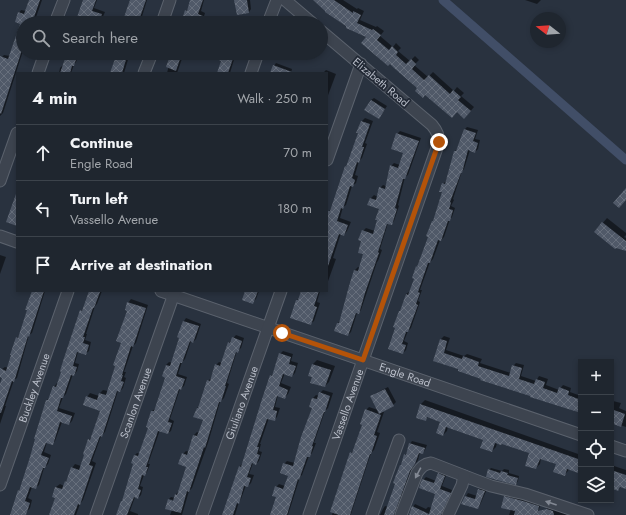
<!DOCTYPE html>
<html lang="en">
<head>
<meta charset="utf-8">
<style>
	:root { --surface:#1f262f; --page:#272e37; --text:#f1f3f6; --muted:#a1a5aa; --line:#3c434b }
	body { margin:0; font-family:Jost,sans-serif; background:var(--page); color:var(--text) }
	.controls { position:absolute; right:12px; bottom:12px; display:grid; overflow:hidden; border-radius:0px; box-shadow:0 2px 6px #0003 }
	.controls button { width:36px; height:36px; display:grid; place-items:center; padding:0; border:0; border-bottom:1px solid var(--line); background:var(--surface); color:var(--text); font:20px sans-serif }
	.compass { position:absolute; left:530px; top:12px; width:36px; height:36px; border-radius:50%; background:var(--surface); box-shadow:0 2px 6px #0003; rotate:287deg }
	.stop { position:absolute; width:12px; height:12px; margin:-9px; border:3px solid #b45309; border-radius:50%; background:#fff }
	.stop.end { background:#b45309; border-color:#fff; box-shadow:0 1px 4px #0008 }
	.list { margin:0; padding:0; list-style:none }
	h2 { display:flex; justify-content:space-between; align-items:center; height:52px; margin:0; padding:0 16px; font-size:17px }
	h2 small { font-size:13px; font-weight:400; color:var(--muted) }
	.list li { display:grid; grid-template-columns:26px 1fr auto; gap:12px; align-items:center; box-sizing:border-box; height:56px; padding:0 16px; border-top:1px solid var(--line) }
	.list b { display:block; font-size:15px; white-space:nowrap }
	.list p { margin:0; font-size:13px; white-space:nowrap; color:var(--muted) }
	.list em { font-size:13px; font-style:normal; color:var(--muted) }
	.icon { flex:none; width:22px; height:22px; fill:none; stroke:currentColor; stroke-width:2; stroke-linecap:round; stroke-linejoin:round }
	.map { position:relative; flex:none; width:626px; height:515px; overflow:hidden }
	.search { position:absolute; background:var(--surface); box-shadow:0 2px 6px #0003; left:16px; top:16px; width:312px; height:44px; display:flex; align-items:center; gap:10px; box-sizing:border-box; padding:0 14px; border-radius:22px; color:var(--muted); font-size:15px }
	.panel { position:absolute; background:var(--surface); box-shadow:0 2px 6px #0003; left:16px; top:72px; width:312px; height:220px; border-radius:0px }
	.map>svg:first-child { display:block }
</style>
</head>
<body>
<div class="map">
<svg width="626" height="515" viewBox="0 0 626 515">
	<defs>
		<pattern id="building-cross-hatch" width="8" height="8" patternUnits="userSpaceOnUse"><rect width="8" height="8" fill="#505968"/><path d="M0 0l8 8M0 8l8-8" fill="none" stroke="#676f7c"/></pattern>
	</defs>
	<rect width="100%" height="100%" fill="#29323f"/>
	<g fill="#0007">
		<polygon points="29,0 42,0 34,23 23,23 23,51 3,113 0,116 0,62 2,57 4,55 10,56 22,23 19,13 21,10 26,11"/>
		<polygon points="84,0 97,0 94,8 105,12 101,21 99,23 77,23"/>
		<polygon points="131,0 147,0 140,23 123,23"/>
		<polygon points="191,0 204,0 201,11 205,13 202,23 182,23 186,11 189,8"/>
		<polygon points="235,0 250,0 251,9 249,12"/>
		<polygon points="314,0 343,0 357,9 358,8 364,11 360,20 376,27 377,26 384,31 380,36 393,47 396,43 401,48 398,51 410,61 415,56 419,60 414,65 428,77 433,72 454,91 457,87 464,93 461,96 474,107 468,114 457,111 418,88 367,37 348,26"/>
		<polygon points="525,0 541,0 537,4"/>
		<polygon points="68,53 80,53 76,62 74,65 71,73 59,73 60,68 64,64"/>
		<polygon points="112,53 130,53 124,73 111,73 117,55"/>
		<polygon points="172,53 195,53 192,56 184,53 177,73 167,73"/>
		<polygon points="223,53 236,53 230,73 218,73 222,60"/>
		<polygon points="276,63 292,69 291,73 271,73 274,66"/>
		<polygon points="326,70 336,74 327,98 327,73 323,73"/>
		<polygon points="374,98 387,106 381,115 371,100"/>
		<polygon points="365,118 373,121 365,143 367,144 362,158 359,161 355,175 358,176 356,183 352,186 346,205 343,207 340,218 351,222 347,231 344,235 341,233 333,258 336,259 327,284 327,218 329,211 332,209 346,167 348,164 359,132 361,122"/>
		<polygon points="467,127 478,130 475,139 480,140 478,149 475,152 470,150 464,169 462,171 453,199 454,200 451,206 455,208 452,217 450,219 444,237 441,240 440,240 433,259 430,262 420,290 422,290 418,301 420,302 411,328 408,331 404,341 408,343 406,350 403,353 396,327 400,311 402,309 406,294 409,292 410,292 415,278 413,277 417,267 420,264 443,192 443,184 446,181 455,151 458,148 465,129"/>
		<polygon points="400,131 421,138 408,175 405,177 398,205 399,206 394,221 391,224 388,223 380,249 382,250 378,261 377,262 361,310 358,313 357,313 351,332 348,335 338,323 340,321 350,285 355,270 358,267 360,268 364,253 363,231 366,228 375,231 380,209 369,205 371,198 374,195 378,197 380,188 383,185 386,186 391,166 394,163 400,165 404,153 397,134"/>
		<polygon points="607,218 626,233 626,235 624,237 626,238 626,250 595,232"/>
		<polygon points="0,255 6,257 0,274"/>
		<polygon points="33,291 45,291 32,333 29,335 17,378 14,380 5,406 6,406 0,424 0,387 3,377 0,376 0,375 2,369 5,367 8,368 17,338 20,335"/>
		<polygon points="90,291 102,291 97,304 95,306 86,334 87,334 85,340 91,342 89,351 85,354 78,352 75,363 79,364 77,371 74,375 73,374 66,394 63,397 59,408 75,413 72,421 69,424 62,422 55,441 52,444 47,442 44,452 51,455 48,464 44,468 39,485 35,488 32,487 28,498 32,500 30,508 24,515 10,515 31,458 47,400 51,397 54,387 57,383 58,384 81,311 84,308"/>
		<polygon points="246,291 259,291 256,299 253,302"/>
		<polygon points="302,291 320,291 317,302 320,303 314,321 310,324 297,300 300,298"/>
		<polygon points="131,299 148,305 136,343 133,346 124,372 126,372 124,377 126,378 123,388 120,391 118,391 105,432 101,436 92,461 96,463 83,500 80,504 76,515 50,515 56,498 56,487 60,484 64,486 65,482 68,479 72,468 75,464 81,466 89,440 92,436 101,410 87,397 90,393 99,396 100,393 103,390 108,391 122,342 129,310 128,303"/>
		<polygon points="186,318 201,324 196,339 193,342 191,341 185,359 182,362 178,374 187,377 184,386 180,389 170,419 174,421 171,431 168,433 160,430 148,464 150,464 147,472 144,475 140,486 143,487 141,495 138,498 135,497 130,511 138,514 138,515 117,515 122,501 124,499 135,463 135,455 137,453 140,454 149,427 152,411 155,409 167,377 166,365 169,362 172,363 181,337 184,321"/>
		<polygon points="236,335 244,338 241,348 237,351 227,383 229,384 224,398 220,402 208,443 192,488 189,491 182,515 170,515 172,510 168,500 177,503 178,501 169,499 171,497 175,498 175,495 179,491 187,466 183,454 186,451 189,452 194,435 197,432 199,433 204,420 197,408 200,406 208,381 211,378 216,365 219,362 222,363 229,343"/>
		<polygon points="444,336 450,338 446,350 464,356 467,354 482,359 480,363 511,373 513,366 516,363 524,365 521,376 536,381 539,376 548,379 546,385 559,390 563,385 571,388 570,392 581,396 581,413 579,413 579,412 482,378 460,368 434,360 441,339"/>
		<polygon points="283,351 293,354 291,361 298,363 295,373 292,376 285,373 281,383 291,387 288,394 285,397 278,395 275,407 280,408 277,417 274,420 269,418 260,444 261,444 259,451 262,452 259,461 256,464 253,463 249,474 254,475 251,483 248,486 246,485 241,499 239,502 235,515 222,515 225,509 240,466 243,463 271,376 274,373 280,354"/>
		<polygon points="317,360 335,366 329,382 325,386 314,377 309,375 313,364"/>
		<polygon points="388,387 396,402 393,405 382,411 384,412 377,432 380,433 374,450 371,453 351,514 350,515 332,515 351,453 354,450 364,424 366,410 369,407 378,410 371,397 374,394"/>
		<polygon points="323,390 333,393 328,408 325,411 314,443 316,443 312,453 309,456 302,475 300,477 288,515 271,515 277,496 276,487 279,484 285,486 289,475 284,464 287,461 295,463 314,408 313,398 316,395 319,396 320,393"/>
		<polygon points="425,400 581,455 581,473 569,469 568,471 564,475 557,463 541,458 540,464 536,468 530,452 502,443 497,443 496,447 492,451 484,439 448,426 447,431 443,435 441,421 428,417 425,420 417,417 421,404"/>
		<polygon points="613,401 621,403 619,408 626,411 626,427 611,422 611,403"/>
		<polygon points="412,441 427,445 425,450 423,453 420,452 418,460 413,467 397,509 397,515 380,515 383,509 385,506 388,507 405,455 407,453 410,444"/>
		<polygon points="611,465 626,470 626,487 622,486 618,490 611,487"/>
		<polygon points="491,468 502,471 504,469 509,470 509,473 519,476 518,481 516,484 489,470"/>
		<polygon points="441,471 447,473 442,486 452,490 444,509 442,515 409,515 413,507 415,504 426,509 428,507 432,508 437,493 423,480 426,477 436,481 439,474"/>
		<polygon points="482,487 487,489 480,505 478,508 466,496 468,493 477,496 479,489"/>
		<polygon points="508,494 541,503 537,515 509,515 511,509 505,497"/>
		<polygon points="548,507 565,511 566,515 547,515 546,510"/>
	</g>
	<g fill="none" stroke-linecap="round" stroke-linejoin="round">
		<polyline stroke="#414e67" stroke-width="9" points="443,0 626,160"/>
	</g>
	<g fill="url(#building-cross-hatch)">
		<polygon points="29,0 40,0 32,23 23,23 23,47 1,114 0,113 0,56 8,59 20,24 15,22 18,12 24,14"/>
		<polygon points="83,0 96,0 92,11 102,14 99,23 75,23"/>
		<polygon points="130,0 146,0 138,23 122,23"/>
		<polygon points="190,0 203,0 198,14 203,16 200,23 181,23 185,10 187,11"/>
		<polygon points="234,0 247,0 249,13 237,15"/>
		<polygon points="313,0 334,0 353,13 353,11 361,15 357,23 372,30 373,29 381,35 377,40 389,50 392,46 398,52 396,55 406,64 411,59 416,64 412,69 424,80 429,75 450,94 453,90 461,97 458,100 471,111 464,119 457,112 452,118 425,95 423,98 415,91 417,88 394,68 390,64 388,66 361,43 366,37 346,28 346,26 325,12 325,11"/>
		<polygon points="67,53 78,53 74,66 72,66 70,73 60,73"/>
		<polygon points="117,53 128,53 122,73 110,73"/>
		<polygon points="171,53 182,53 176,71 166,67"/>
		<polygon points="222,53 235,53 228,73 217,73 221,61 219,60"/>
		<polygon points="273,65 292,72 292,73 270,73"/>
		<polygon points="371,100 385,109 379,119 364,110"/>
		<polygon points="361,121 370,124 362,147 364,147 359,163 357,162 352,178 355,180 353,187 350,186 343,209 341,208 337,221 348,225 344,236 339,234 328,266 327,266 327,215 328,211 330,211 345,166 346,167 358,133 356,133"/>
		<polygon points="464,129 476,133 473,141 478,143 475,153 468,150 462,173 461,173 450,202 451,203 449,209 453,210 450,221 448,221 441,241 438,240 430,263 428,263 418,292 420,293 416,304 418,305 408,332 406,332 402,344 406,345 403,354 388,349 395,328 393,327 399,311 400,311 406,294 408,295 414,279 412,278 416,266 417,267 428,237 426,236 432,221 433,221 442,192 439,192 442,183 445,184 454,151 456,151"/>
		<polygon points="396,133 419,141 405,179 403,179 395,208 397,209 392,225 387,224 378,252 379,253 365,293 359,314 356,313 348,336 334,331 337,323 339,323 349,286 354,270 358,271 363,254 358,253 361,241 358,240 362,230 373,234 377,220 375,220 379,209 367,205 370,198 376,200 379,187 385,189 390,165 398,168 403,153 391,149"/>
		<polygon points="626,188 626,200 619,208 613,203"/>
		<polygon points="16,194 17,194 17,226 6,222"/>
		<polygon points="602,222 626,241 626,251 616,248 615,249 594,232"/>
		<polygon points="32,291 44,291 29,337 28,336 14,382 12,381 1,413 0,413 0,384 2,378 0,377 0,368 6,371 11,355 10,355 16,337 18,338 27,310 25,310"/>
		<polygon points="89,291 96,291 100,292 94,308 93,308 83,337 85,337 83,343 89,345 86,355 77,352 73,366 77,367 74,376 71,375 63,398 61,398 57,411 72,416 69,425 60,422 53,445 46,443 41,455 49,458 45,468 43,468 36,489 30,487 25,501 30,503 26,515 10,515 18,490 19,491 30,457 35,439 34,439 46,400 48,400 53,386 56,387 61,372 60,371 64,358 80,310 82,311"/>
		<polygon points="245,291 258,291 253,304 242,300"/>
		<polygon points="301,291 319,291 314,306 317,307 311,325 290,318 296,300 298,300"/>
		<polygon points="127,302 146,308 133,347 131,346 122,375 123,375 121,381 124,382 120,392 117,391 102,437 100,436 89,465 93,466 80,505 78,504 74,515 49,515 55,498 52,497 55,487 62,489 65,481 66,482 71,467 79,470 84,455 83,454 88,439 90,440 100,411 83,405 86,396 97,400 99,393 106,395 115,366 113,365 121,343 116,341 127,311 125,310"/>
		<polygon points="183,321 199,326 193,343 190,341 182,363 180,363 176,376 185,379 181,390 179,389 168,422 172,423 168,434 158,431 146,467 148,467 145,476 142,475 138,489 141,490 138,499 134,497 127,515 116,515 121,501 122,501 133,464 131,463 134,455 138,456 148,428 146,427 151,411 154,411 165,378 162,376 166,365 170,366 179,338 177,337"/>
		<polygon points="232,337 242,341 238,353 236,352 225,386 226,386 221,402 219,402 205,448 204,447 189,492 187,491 181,513 165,509 168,499 173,501 175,494 177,495 186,467 178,464 182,453 187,455 193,435 197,436 203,420 193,417 197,408 198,408 207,380 210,381 215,364 220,366 228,342 230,343"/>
		<polygon points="440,339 447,341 444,353 462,359 463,356 479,362 478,366 509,376 512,365 522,368 519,379 534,384 536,379 545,382 543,388 557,393 559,387 569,391 568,395 581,400 581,413 530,397 530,396 480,380 481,379 458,371 458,369 433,361"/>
		<polygon points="279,353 291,357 289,364 296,366 292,377 283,374 279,386 288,390 285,399 277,396 273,410 277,411 275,421 267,419 257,447 259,447 257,454 260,455 256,465 252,463 247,477 251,478 248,487 244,486 239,504 237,503 233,515 222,515 239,466 241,467 262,399 270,375 272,376"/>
		<polygon points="312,364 331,370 325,387 310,383 312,377 308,376"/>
		<polygon points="385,389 394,406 379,414 370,396"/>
		<polygon points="319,392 330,396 325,412 324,412 312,446 313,446 310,457 307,457 299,480 298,479 287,515 270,515 276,497 272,496 275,486 283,489 288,476 280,473 283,463 293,466 301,437 312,408 309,407 312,398 317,399"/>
		<polygon points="420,404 581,460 581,474 567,469 565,476 553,472 556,464 540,459 536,469 525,466 529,453 502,444 501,445 495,443 492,452 480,448 483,440 446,427 443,436 436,433 440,422 427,417 426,421 416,418"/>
		<polygon points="365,409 381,415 374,435 377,436 371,454 370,454 350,515 339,515 330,512 350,452 352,453 362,425 360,424"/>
		<polygon points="611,409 625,414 621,427 611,423"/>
		<polygon points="409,443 425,448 423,454 419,453 415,464 410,471 394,515 384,515 395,484 393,483 396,475 400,465 401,465 404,454 406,455"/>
		<polygon points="488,469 500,473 501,471 508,473 507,475 518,478 516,485 493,479 486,477"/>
		<polygon points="611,470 626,475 626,489 620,487 618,491 611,488"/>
		<polygon points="438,473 445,476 440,489 451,493 441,515 409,515 412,506 429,514 435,494 419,488 422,479 434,483"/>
		<polygon points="478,489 485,491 478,509 461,504 465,496 475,499"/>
		<polygon points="504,496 523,501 539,506 538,511 547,509 553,511 554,515 514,515 515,511 501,508"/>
	</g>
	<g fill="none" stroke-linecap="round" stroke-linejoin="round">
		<defs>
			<g id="minor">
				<polyline points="285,0 312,23"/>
				<polyline points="55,23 64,0"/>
				<polyline points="162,23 170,0"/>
				<polyline points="268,23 277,0"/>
				<polyline points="38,73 45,53"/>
				<polyline points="144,73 152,53"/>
				<polyline points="251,73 258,53"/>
				<polyline points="327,160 361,64"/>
				<polyline points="0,181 17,133"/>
				<polyline points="0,236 17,242"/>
				<path id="s1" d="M161 291 581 435"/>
				<polyline points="611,446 626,451"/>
				<path id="s2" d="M0 485 68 291"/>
				<path id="s3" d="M96 515 175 291"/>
				<path id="s4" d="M202 515 281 291"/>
				<path id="s5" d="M309 515 439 142C439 135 437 131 432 125L321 31"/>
				<polyline points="372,515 399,440"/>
				<path d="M401 515 417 473C421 467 424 464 431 463L475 480 491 486 525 494 588 515"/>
				<polyline points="448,515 462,485 464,476"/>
			</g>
		</defs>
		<use href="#minor" stroke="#5b626d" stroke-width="13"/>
		<use href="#minor" stroke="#3d444f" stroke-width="11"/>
	</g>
	<defs><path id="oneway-solid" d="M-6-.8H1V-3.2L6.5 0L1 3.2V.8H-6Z"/></defs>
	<g fill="#828893">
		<use href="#oneway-solid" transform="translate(418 473) rotate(118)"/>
		<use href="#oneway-solid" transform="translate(551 503) rotate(-161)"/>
	</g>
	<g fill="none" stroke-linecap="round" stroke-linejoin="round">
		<polyline stroke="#b45309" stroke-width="5" points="282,333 363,360 439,142"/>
	</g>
	<g text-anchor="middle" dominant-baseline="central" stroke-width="3.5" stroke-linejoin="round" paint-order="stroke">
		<g font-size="11" fill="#babfca" stroke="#222935">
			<text transform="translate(381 82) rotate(40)">Elizabeth Road</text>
			<text stroke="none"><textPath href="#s1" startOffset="258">Engle Road</textPath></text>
			<text stroke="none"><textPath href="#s2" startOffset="103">Buckley Avenue</textPath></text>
			<text stroke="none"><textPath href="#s3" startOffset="119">Scanlon Avenue</textPath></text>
			<text stroke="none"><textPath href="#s4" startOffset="119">Giuliano Avenue</textPath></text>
			<text stroke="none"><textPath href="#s5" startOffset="117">Vassello Avenue</textPath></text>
		</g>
	</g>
</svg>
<div class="controls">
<button>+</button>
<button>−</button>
<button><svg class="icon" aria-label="locate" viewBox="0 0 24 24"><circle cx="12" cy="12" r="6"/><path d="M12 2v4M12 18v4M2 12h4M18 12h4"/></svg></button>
<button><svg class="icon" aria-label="layers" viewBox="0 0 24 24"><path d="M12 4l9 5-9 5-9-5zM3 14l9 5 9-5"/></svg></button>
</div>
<svg class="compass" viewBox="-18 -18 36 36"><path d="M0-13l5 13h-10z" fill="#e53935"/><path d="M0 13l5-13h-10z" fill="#a1a5aa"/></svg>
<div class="stop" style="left:282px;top:333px"></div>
<div class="stop end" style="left:439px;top:142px"></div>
<div class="search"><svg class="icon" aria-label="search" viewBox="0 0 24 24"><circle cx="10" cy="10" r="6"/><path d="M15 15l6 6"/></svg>Search here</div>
<section class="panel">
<h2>4 min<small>Walk · 250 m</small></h2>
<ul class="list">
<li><svg class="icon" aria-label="ahead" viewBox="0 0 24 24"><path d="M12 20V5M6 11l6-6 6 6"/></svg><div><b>Continue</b><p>Engle Road</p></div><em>70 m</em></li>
<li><svg class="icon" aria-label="left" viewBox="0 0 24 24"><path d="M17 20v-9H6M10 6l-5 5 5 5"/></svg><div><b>Turn left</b><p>Vassello Avenue</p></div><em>180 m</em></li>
<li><svg class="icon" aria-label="arrive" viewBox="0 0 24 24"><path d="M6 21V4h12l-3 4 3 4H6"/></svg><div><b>Arrive at destination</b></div></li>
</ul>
</section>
</div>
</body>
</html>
